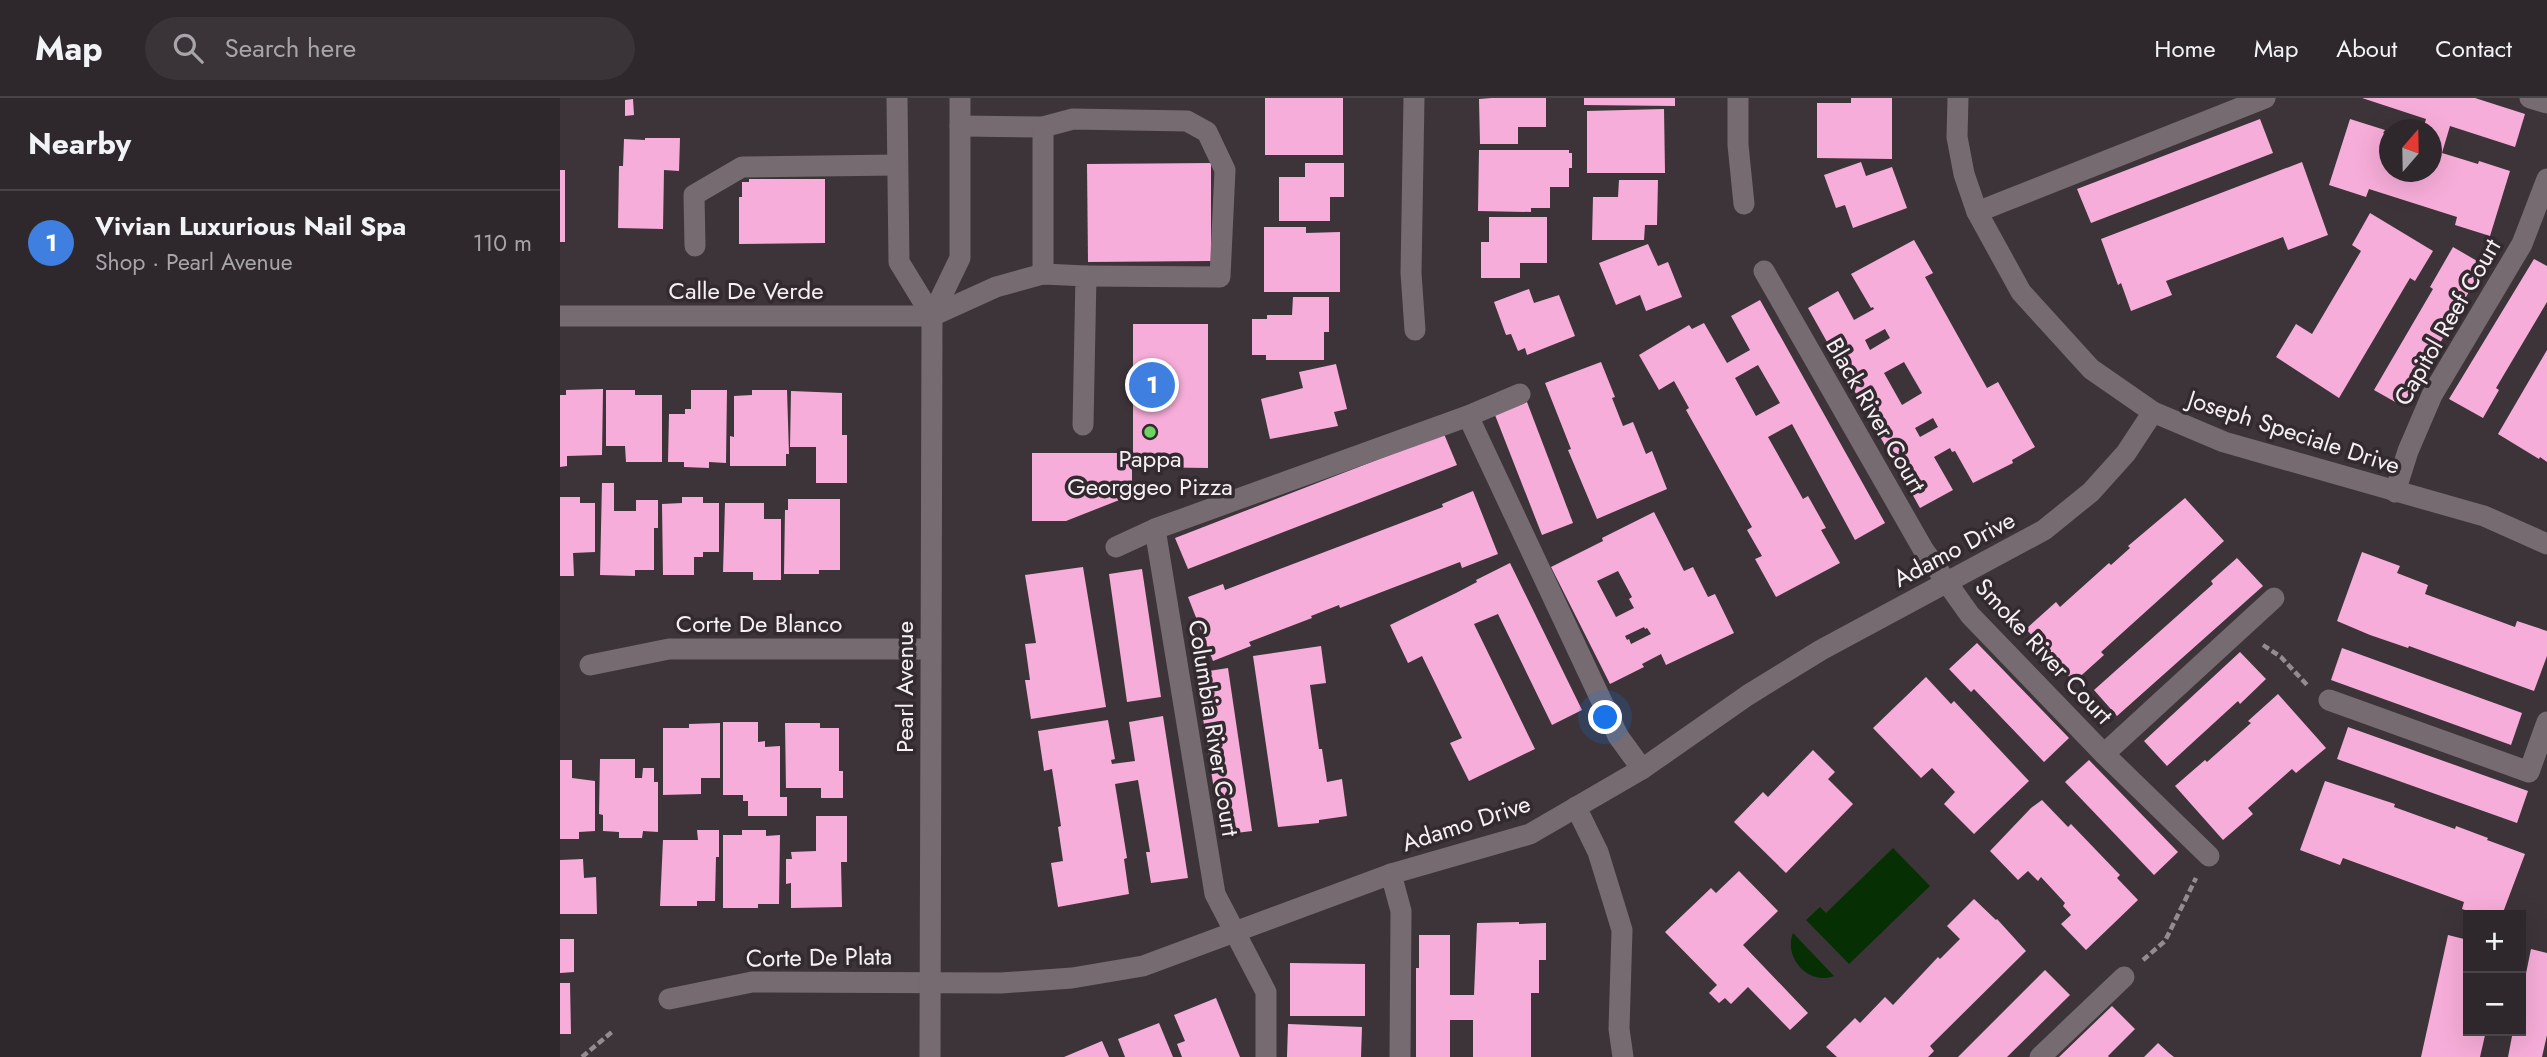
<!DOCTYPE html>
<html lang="en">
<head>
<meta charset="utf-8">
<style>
	:root { --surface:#2e272b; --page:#3a3337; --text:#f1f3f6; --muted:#a7a5a9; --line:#494447; --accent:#8abfa5 }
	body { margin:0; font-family:Jost,sans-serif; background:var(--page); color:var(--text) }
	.controls { position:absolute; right:21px; bottom:21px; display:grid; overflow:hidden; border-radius:0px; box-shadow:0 7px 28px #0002 }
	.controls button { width:63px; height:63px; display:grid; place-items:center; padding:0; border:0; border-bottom:2px solid var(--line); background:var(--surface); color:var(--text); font:35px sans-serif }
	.compass { position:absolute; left:1819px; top:21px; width:63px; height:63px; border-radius:50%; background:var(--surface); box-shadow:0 7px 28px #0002; rotate:20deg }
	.you { position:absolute; left:1046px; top:620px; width:24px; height:24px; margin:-18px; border:5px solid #fff; border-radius:50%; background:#1a73e8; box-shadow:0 0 0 10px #1a73e833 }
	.badge { display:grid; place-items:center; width:46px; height:46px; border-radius:50%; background:var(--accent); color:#fff; font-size:23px; font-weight:700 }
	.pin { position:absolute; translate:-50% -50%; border:4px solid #fff; box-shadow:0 2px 7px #0006 }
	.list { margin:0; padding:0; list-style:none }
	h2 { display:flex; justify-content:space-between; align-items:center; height:91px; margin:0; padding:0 28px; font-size:30px }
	h2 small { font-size:23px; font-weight:400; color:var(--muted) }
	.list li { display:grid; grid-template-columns:46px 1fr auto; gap:21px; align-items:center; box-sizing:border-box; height:105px; padding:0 28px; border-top:2px solid var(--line) }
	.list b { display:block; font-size:26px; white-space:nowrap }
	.list p { margin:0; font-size:23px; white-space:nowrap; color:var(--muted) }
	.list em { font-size:23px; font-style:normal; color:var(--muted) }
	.icon { flex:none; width:38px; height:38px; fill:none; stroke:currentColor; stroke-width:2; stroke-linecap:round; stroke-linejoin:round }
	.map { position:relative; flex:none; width:1987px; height:959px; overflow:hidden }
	header { display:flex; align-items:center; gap:42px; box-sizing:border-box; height:98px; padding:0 35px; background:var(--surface); border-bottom:2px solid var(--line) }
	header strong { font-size:33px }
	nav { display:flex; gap:38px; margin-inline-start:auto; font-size:24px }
	.search { width:490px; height:63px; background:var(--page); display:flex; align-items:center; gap:18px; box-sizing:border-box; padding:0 24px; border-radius:38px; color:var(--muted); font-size:26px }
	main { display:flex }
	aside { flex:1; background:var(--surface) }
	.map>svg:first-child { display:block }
</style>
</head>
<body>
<header>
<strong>Map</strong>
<div class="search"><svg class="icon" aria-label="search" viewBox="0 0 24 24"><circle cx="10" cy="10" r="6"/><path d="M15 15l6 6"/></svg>Search here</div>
<nav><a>Home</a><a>Map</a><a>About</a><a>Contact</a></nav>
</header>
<main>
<aside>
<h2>Nearby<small></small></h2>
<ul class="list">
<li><span class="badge" style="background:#3f7fe0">1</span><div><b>Vivian Luxurious Nail Spa</b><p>Shop · Pearl Avenue</p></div><em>110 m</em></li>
</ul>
</aside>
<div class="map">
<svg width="1987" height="959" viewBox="0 0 1987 959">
	<rect width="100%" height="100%" fill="#3d3439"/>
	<g fill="#072f04">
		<polygon points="1333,750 1370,788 1289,866 1246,822 1260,809 1266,815"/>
		<path d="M1233 835 1274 878C1249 888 1223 860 1233 835Z"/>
	</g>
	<g fill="#f7add9" fill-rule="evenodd">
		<rect x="705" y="0" width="78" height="57"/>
		<polygon points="932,0 986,0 986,29 958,29 958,46 920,46 919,1"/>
		<polygon points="1024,0 1115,0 1115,8 1024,7"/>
		<polygon points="1291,0 1332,0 1332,61 1257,60 1257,5 1291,5"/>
		<polygon points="1802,0 1915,0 1965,16 1955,49 1890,28 1882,55 1918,66 1919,63 1950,73 1930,138 1895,127 1897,119 1809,91 1806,99 1769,87 1790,21 1825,32 1823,35 1829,37 1829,74 1871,74 1871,32 1863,32 1866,21"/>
		<polygon points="73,1 74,17 65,18 65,2"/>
		<polygon points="1104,11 1105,75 1027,75 1027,13"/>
		<polygon points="1700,21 1713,55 1531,125 1517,91"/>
		<polygon points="85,40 120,40 119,73 104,72 103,131 58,130 59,68 63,68 64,41 85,42"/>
		<polygon points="919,52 1009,52 1009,55 1012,55 1012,70 1009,70 1009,89 990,89 990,110 971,110 971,114 918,113"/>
		<polygon points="1301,64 1306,78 1332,69 1347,110 1293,130 1285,107 1276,110 1264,77"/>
		<polygon points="1742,64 1768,137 1728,152 1723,139 1606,183 1612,197 1571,213 1561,185 1558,187 1541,141"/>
		<polygon points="651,65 651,163 528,164 527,66"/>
		<polygon points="745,65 784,65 784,99 770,99 770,123 719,123 719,79 745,79"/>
		<rect x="0" y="72" width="5" height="72"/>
		<polygon points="189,81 265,81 265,145 179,146 179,99 182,99 182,84 189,84"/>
		<polygon points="1059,82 1098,82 1097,127 1085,127 1084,142 1032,142 1033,99 1058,99"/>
		<polygon points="1810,115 1873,153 1855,183 1850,180 1779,300 1716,259 1736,226 1752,236 1801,153 1792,147"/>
		<polygon points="929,119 987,119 987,165 960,165 960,180 921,180 921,144 929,144"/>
		<polygon points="704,129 746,129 746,135 780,134 780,194 704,194"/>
		<path d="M1354 142 1373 175 1365 179 1427 290 1438 284 1475 349 1452 362 1453 365 1413 385 1395 353 1392 354 1390 350 1374 359 1393 392 1360 410 1248 210 1278 193 1294 222 1314 211 1313 209 1311 210 1291 176ZM1325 231 1330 240 1310 252 1305 242ZM1344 264 1362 295 1342 307 1324 275ZM1373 320 1378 329 1360 339 1355 330Z"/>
		<polygon points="1088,146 1098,168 1108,164 1122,199 1086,213 1080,197 1056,207 1039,165"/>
		<polygon points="1893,149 1924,167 1844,309 1814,292 1873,191 1870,189"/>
		<polygon points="1974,161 1987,168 1987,204 1936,290 1939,292 1923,320 1889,301"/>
		<polygon points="969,191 974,205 999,197 1015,238 967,257 965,250 958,253 951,236 946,237 934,204"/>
		<polygon points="733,199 769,199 769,234 764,234 764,262 706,262 706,257 692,257 692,221 707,221 707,217 732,217"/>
		<path d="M1200 202 1325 425 1295 442 1232 326 1208 339 1243 401 1248 398 1266 430 1261 432 1280 465 1216 499 1195 461 1202 458 1187 432 1192 429 1126 312 1129 310 1114 283 1099 292 1079 257 1129 227 1132 231 1144 225 1167 265 1190 252 1171 218ZM1198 267 1220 305 1196 318 1175 280Z"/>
		<polygon points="573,226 648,226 648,370 572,369 572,397 506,423 472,423 472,355 573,355"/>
		<polygon points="1987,252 1987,364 1980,359 1979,361 1938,336"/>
		<polygon points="1041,264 1055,299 1052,300 1063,328 1073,324 1086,356 1092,353 1107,391 1037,421 1008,352 1011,351 985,285"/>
		<polygon points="776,266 787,311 774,314 778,328 710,341 701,301 743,290 739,274"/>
		<polygon points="43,291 42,357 7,358 7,368 0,369 0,297 6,297 6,292"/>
		<polygon points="46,292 75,292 75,297 102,297 102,364 66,364 65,348 46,348"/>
		<polygon points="131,292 167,292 166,365 149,364 149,370 124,369 124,364 108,364 109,316 125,316 125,311 131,311"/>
		<polygon points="192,292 227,292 229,356 226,356 226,368 170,368 170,338 174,339 174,298 192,297"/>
		<polygon points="231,293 282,295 282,337 287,337 287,385 256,385 256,349 230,349"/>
		<polygon points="967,304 1013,425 982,437 935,317"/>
		<polygon points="884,336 897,367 628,471 615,440"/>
		<polygon points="42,385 54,385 54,413 76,413 76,402 98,402 98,430 94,430 94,472 75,472 75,478 40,477"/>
		<polygon points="913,393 938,456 902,470 900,464 780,510 779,507 751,518 752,520 689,544 691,548 653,563 628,499 663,486 665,492 883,409 882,406"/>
		<polygon points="0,399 20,399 20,405 35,405 35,454 13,455 14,478 0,478"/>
		<polygon points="122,399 143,399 143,405 159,405 159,454 143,454 143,459 134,459 134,477 103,477 102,406 122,405"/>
		<polygon points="1625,400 1664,443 1541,554 1544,557 1514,584 1466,531 1496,504 1500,509 1549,465 1551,467 1570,450 1568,448"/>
		<polygon points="228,401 280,401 280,472 259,472 259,476 224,476 225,412 228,412"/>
		<polygon points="165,405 204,405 204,421 221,421 221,482 193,482 193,474 163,474"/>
		<path d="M1094 414 1124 473 1133 469 1148 499 1155 496 1174 535 1106 567 1101 556 1082 566 1084 569 1050 586 991 469 1043 443 1042 440ZM1058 473 1072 499 1069 501 1074 510 1056 519 1037 483ZM1084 529 1085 531 1087 530 1091 536 1071 546 1069 541 1067 542 1065 538Z"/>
		<polygon points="1802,454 1840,468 1837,475 1868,487 1865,496 1955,529 1957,523 1987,533 1987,558 1974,593 1849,548 1848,550 1810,537 1777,523"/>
		<polygon points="1677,460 1703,488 1557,618 1534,592 1653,486 1651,483"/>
		<polygon points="950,465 1022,612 992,627 938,516 914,526 975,651 909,683 890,645 902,640 862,558 848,565 830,527 896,495 917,484 916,482"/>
		<polygon points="523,469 546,609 471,621 465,582 470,582 465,546 476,545 465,477"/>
		<polygon points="582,471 601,599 567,604 549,476"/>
		<polygon points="1417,545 1509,640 1484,664 1414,591 1411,594 1389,571"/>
		<polygon points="761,548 766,585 750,587 759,651 762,651 767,684 782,681 787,718 759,722 759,725 718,729 693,558"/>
		<polygon points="1782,550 1962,615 1951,647 1771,582"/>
		<polygon points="1680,554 1706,581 1680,606 1678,603 1607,668 1584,643"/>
		<polygon points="668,570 692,733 661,737 636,575"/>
		<polygon points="1366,579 1391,606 1394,603 1469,683 1414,736 1384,706 1395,694 1372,670 1361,680 1313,630"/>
		<polygon points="1718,596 1766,650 1736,675 1732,671 1688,710 1693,716 1663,742 1615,688 1645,662 1647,664 1691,625 1688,623"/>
		<polygon points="603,618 628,780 591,785 586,754 590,754 578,682 555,686 567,760 564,761 569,796 498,809 491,765 503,763 498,729 501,728 492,671 484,673 478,633 548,622 555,661 551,662 552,666 575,663 569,624"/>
		<polygon points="163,624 198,624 198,644 205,643 205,649 220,648 220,699 227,699 227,718 188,718 188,703 183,703 183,697 163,697"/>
		<polygon points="160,625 160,680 141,680 141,696 103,697 103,630 129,630 129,626"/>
		<polygon points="225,625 260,625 260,630 279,630 279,673 283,673 283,700 261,700 261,690 226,690"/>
		<polygon points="1788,629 1968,693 1957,725 1777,661"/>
		<polygon points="1253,652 1275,674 1268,681 1293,706 1226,775 1174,724 1203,694 1208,699"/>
		<polygon points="40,661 75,661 75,680 82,680 83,670 94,670 94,684 98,684 98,734 83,733 82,740 59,740 59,734 43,733 43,717 39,716"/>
		<polygon points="0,662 12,662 12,680 35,683 35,733 19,734 19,741 0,741"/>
		<polygon points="1529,662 1618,754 1594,777 1505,684"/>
		<polygon points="1765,683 1835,706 1834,709 1895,731 1896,728 1928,740 1927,742 1965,756 1942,817 1920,817 1902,811 1904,804 1783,760 1780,767 1740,752"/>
		<polygon points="1482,702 1508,729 1511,726 1560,777 1557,780 1578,802 1526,852 1501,826 1511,817 1503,808 1505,805 1481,779 1478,783 1468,773 1458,782 1430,753 1471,710"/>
		<polygon points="256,718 287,718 287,764 281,764 282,809 231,810 231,785 226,786 226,761 232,761 231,754 256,753"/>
		<polygon points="137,732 159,732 159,759 156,759 155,803 137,803 137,808 100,808 103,742 138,742"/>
		<polygon points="182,732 206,732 206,738 220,737 219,806 198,806 198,810 163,810 163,737 182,737"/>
		<polygon points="23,761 24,780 36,779 37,816 0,816 0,762"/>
		<polygon points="1179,773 1218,813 1183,847 1248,915 1230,932 1188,889 1171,906 1165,900 1159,905 1149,895 1157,887 1105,834 1151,790 1156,795"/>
		<polygon points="1414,801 1436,822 1437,821 1466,853 1370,948 1374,953 1368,959 1277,959 1266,949 1295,920 1300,925 1325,899 1333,907 1378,859 1380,861 1400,841 1387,828"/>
		<polygon points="959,824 959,826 986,825 986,862 979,862 979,895 971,895 971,959 913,959 913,922 890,922 890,959 856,959 856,870 859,870 859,837 890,837 890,897 914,897 917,825"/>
		<polygon points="1888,837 1908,842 1908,933 1926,933 1920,959 1861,959"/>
		<polygon points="0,841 14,841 14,874 0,875"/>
		<polygon points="1971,851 1987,855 1987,937 1982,959 1948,959 1953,933 1961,933 1961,900"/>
		<polygon points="730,865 805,866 805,918 730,918"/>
		<polygon points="1485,872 1510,897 1447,959 1398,959"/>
		<polygon points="0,885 10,885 11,936 0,936"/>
		<polygon points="656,900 680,959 622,959 617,946 625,943 614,917"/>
		<polygon points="1552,908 1575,931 1548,958 1549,959 1499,959"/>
		<polygon points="599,925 613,959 565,959 558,941"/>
		<polygon points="728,926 802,929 801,959 727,959"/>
		<polygon points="542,943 549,959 504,959"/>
		<polygon points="1598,945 1609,955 1614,959 1584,959"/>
	</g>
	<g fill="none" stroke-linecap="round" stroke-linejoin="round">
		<g stroke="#928b8f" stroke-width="4.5" stroke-dasharray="7 3.5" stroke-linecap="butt">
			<polyline points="1703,547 1721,559 1748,588"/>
			<polyline points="1583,862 1605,843 1636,780"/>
			<polyline points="22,959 52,934"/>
		</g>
		<g stroke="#756b70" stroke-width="21">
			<polyline points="337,0 339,164 372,218"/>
			<polyline points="854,0 851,175 855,232"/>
			<polyline points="1178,0 1178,47 1184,106"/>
			<polyline points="1398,0 1397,39 1404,76 1417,114 1461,194 1531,271 1593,314 1664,344 1924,418 1987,446"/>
			<polyline points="1970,0 1987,5"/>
			<polyline points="400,28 483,29 513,21 627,23 647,34 665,72 660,179 526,178"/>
			<polyline points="1417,114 1705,0"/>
			<polyline points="135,148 134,97 182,69 337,67"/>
			<polyline points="1204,173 1363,451 1410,517 1544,656 1649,758"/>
			<polyline points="483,176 483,29"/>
			<polyline points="0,218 372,218 436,189 483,176 526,178 523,327"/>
			<polyline points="908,318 1058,638 1082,671"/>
			<polyline points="1835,394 1848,353 1872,297 1962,146 1987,81"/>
			<polyline points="595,431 655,796 706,894 706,959"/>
			<polyline points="556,449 595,431 908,318 960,296"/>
			<polyline points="30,567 109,551 370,551"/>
			<polyline points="1769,602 1969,674 1987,624"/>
			<polyline points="1544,656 1714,500"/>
			<polyline points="1016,709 1038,754 1062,832 1059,931 1063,959"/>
			<polyline points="831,776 841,813 840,959"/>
			<polyline points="109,901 192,884 441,885 512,880 583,868 831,776 970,736 1082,671 1188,597 1261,552 1484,432 1531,394 1566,355 1593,314"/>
			<polyline points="370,959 372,218 400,160 400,0"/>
			<polyline points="1480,959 1564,879"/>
		</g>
	</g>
	<circle fill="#6dd361" stroke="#332a2f" stroke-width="2.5" cx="590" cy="334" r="7"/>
	<g text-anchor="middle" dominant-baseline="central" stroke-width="7" stroke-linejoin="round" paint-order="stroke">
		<g font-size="24" fill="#f5f0f3" stroke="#332a2f">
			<text x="186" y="192">Calle De Verde</text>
			<text transform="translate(1887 224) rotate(-60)">Capitol Reef Court</text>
			<text transform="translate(1316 317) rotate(60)">Black River Court</text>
			<text transform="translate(1734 334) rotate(18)">Joseph Speciale Drive</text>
			<text transform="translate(1394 451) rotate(-28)">Adamo Drive</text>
			<text x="199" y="525">Corte De Blanco</text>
			<text transform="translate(1484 553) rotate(47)">Smoke River Court</text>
			<text transform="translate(344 589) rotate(-90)">Pearl Avenue</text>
			<text transform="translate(654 630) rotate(81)">Columbia River Court</text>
			<text transform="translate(906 725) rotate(-18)">Adamo Drive</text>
			<text transform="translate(259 859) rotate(-1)">Corte De Plata</text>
		</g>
		<g font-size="24" fill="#f5f0f3" stroke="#332a2f">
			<text x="590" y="360">Pappa<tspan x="590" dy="28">Georggeo Pizza</tspan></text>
		</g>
	</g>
</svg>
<div class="controls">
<button>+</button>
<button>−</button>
</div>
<svg class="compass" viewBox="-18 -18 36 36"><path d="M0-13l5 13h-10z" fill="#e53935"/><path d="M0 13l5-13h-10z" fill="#a7a5a9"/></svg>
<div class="you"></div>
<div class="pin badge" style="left:592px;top:287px;background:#3f7fe0">1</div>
</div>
</main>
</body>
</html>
